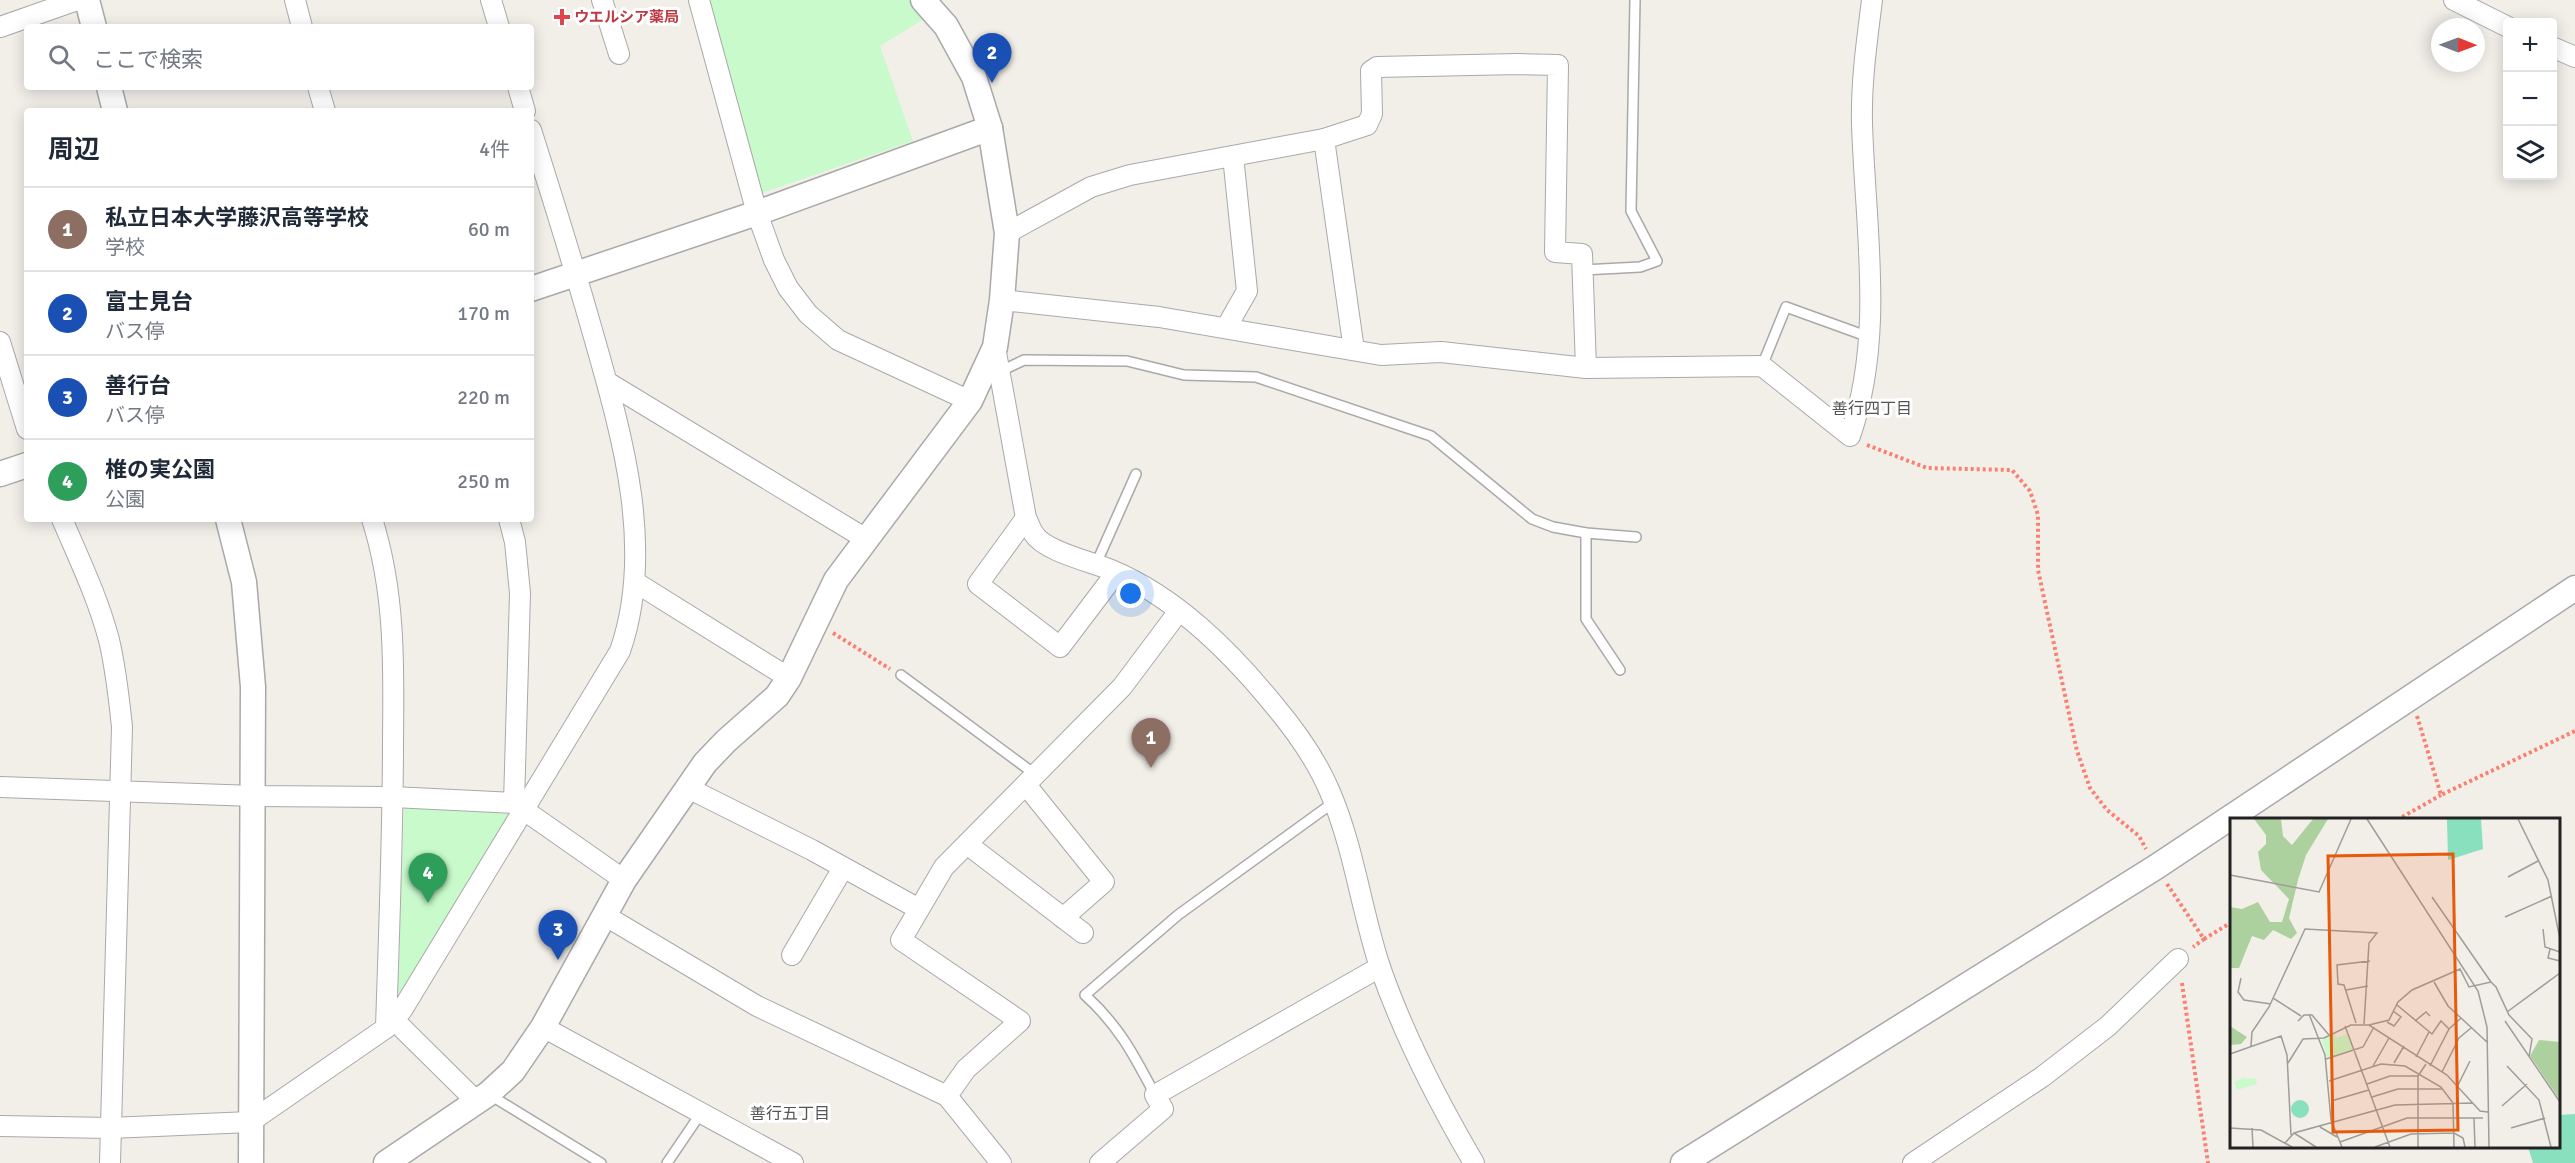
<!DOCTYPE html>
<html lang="ja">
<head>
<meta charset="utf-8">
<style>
	:root { --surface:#fff; --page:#f2f2f3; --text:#1f2937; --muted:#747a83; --line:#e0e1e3; --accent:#ea580c }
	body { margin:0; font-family:Signika,"Noto Sans JP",sans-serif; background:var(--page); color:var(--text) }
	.controls { position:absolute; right:18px; top:18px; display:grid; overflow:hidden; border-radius:6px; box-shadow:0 3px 15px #0003 }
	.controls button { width:54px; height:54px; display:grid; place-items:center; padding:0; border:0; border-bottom:2px solid var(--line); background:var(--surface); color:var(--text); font:30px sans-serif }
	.compass { position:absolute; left:2431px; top:18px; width:54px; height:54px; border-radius:50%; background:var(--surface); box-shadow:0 3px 15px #0003; rotate:91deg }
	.you { position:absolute; left:1131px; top:594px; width:21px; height:21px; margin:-15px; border:4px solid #fff; border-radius:50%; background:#1a73e8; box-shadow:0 0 0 9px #1a73e833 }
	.badge { display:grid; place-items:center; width:39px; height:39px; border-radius:50%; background:var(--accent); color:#fff; font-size:20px; font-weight:700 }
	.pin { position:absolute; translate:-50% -50px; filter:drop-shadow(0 2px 3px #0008) }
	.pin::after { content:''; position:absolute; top:32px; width:21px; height:18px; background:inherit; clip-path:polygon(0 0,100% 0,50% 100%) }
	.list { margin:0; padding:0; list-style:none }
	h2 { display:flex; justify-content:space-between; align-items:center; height:78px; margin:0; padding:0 24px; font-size:26px }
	h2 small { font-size:20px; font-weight:400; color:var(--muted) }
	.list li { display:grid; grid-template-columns:39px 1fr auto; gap:18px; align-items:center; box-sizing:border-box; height:84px; padding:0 24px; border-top:2px solid var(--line) }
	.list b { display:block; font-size:22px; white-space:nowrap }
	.list p { margin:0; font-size:20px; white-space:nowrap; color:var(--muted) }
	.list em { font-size:20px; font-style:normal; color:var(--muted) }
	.icon { flex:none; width:33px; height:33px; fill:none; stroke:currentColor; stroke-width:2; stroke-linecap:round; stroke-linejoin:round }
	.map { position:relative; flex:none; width:2575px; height:1163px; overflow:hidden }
	.search { position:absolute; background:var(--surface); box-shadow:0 3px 15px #0003; left:24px; top:24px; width:510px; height:66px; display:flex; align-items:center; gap:15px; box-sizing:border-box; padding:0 21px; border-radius:6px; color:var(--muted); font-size:22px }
	.panel { position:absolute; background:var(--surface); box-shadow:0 3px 15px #0003; left:24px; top:108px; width:510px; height:414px; border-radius:6px }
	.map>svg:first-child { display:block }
</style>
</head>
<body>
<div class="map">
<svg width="2575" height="1163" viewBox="0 0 2575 1163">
	<rect width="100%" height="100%" fill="#f2efe9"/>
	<g fill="#c8facc">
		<polygon points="708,0 909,0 924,19 880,46 913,141 762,193"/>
		<polygon points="404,808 509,814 400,994 398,992"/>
	</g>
	<polygon fill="#88e0be" points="2575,1114 2575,1163 2533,1163 2528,1147 2558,1146 2559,1115"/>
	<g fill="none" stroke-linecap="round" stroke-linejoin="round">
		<defs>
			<g id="service">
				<polyline points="1583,270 1640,267 1657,261 1631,211 1635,0"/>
				<polyline points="1762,366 1786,307 1869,337"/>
				<polyline points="1001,371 1024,360 1127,361 1184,375 1256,377 1431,436 1532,519 1553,527 1586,533 1636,537"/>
				<polyline points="1586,533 1586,619 1620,670"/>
				<polyline points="1096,564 1136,474"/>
				<polyline points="901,675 1036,775"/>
				<polyline points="490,1095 601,1163"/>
				<path d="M1155 1095C1134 1055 1119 1026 1085 995L1178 915 1334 802"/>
				<polyline points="667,1163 701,1113"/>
			</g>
			<g id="minor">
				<polyline points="295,0 302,27"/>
				<polyline points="491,0 499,27"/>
				<polyline points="602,0 619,54"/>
				<polyline points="699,0 757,213 774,260 788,288 808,314 838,340 970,401"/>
				<polyline points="2454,0 2508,27"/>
				<polyline points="0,27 77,0"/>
				<polyline points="2552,47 2575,57"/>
				<polyline points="318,87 325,111"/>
				<polyline points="518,87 525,111"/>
				<polyline points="1324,139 1354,350"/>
				<polyline points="1007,233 1091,187 1130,175 1324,139 1367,125 1372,114 1371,71 1377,67 1518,64 1558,65 1555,252 1582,254 1586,368"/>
				<path d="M1002 300 1159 317 1381 355 1441 352 1586 368 1762 366 1850 436C1885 336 1865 227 1862 123 1861 82 1867 40 1872 0"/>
				<polyline points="1226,328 1247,291 1233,156"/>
				<polyline points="0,342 27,429"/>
				<path d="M995 347 1026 518C1029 523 1030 529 1034 534 1044 551 1092 562 1111 570 1176 597 1230 651 1274 705 1295 730 1317 761 1330 792 1354 848 1361 909 1380 967 1404 1036 1437 1100 1474 1163"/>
				<polyline points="607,382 866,539"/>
				<polyline points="1026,518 978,584 1060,647 1116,573"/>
				<path d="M62 519C79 559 98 598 109 640 116 669 119 698 122 727L110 1163"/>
				<path d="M372 519C395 591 394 665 393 740 393 836 389 932 386 1028"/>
				<polyline points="509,519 515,542 520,593 514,803"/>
				<polyline points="635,582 789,678"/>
				<polyline points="1026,785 1104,882 1063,918"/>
				<polyline points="0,787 254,796 393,797 514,803 624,880"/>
				<polyline points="688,788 812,850 919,909"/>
				<polyline points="967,844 1083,933"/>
				<polyline points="604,915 757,1006 947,1096 1001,1163"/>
				<polyline points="792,955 843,868"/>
				<polyline points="394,1020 476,1101"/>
				<polyline points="543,1027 793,1163"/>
				<polyline points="947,1096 966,1069 1020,1021 901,940 944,867 1122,687 1179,611"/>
				<path d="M0 1126 110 1128 250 1122 386 1028 402 1010 620 651C656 547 621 432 592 330 573 263 552 196 531 130"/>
				<polyline points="1100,1163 1163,1109 1155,1095 1380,967"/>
				<polyline points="1913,1163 2042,1077 2108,1026 2178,959"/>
			</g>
			<g id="tertiary">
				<polyline points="87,0 94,27"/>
				<polyline points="109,87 115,111"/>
				<polyline points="531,289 757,213 990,128"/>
				<polyline points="0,474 27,465"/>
				<polyline points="228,519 244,582 253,687 251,1163"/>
				<polyline points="386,1163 488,1094 513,1071 543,1027 624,880 705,763 726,741 777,696 789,678 836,580 970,401 995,347 1002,300 1007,233 990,128 974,77 946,26 923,0"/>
				<polyline points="1683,1163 2156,867 2575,588"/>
			</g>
		</defs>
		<use href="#service" stroke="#a9a9a9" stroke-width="12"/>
		<use href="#minor" stroke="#a9a9a9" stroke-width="22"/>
		<use href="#tertiary" stroke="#a9a9a9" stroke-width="27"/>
		<g stroke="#fa8072" stroke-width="4" stroke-dasharray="3 3" stroke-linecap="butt">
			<polyline points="1867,445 1927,468 2012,470 2030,491 2038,515 2038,570 2077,751 2090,788 2107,810 2139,836 2146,849"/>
			<polyline points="833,633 890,669"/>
			<polyline points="2417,716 2441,795 2575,731"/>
			<polyline points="2397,820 2441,795"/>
			<polyline points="2167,884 2204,939 2193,947"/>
			<polyline points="2204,939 2232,922"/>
			<polyline points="2182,983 2208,1163"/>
		</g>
		<use href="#service" stroke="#fff" stroke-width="9"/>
		<use href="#minor" stroke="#fff" stroke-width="20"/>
		<use href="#tertiary" stroke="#fff" stroke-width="24"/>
	</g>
	<path fill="#e0444e" stroke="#fff" stroke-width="2" d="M559 8h6v6h6v6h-6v6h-6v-6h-6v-6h6z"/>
	<g text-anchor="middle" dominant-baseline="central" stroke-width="6" stroke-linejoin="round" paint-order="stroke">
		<g font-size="15" font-weight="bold" fill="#be3a42" stroke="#fff" text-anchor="start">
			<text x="574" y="17">ウエルシア薬局</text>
		</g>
		<g font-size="16" fill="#555" stroke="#fff">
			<text x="1872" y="409">善行四丁目</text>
			<text x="790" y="1114">善行五丁目</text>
		</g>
	</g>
	<g transform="translate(2230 818)">
		<rect width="330" height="330" fill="#f2efe9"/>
		<path d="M24 1H51L53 18 62 27 83 1H98L76 37 68 62 59 100 67 115 61 121 43 112 34 122 22 118 9 150H0V89L12 91 28 84 40 104H52L59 81 31 52 28 34 36 26V17ZM0 208 17 219 11 226 0 227ZM309 222 330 224V282L300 238Z" fill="#add19e"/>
		<path d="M104 215 107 220 117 216 123 232 97 240 92 222ZM13 260 26 261 27 266 7 272 4 264Z" fill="#c8facc"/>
		<path d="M217 1H251L253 31 218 42ZM61 291a9 9 0 1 1 18 0a9 9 0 1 1-18 0Z" fill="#88e0be"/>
		<path fill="none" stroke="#9f9d99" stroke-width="1.5" d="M137 1 248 173 257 209 259 329M288 1 318 62 330 121M0 57 89 74 121 1M278 59 308 43M202 79 261 164M275 99 322 78M313 111 315 129 330 134M320 131 318 140 330 143M11 160 8 174 14 182 41 186M204 164 218 188 258 225M116 172 138 168M43 180 71 198M167 187 202 216 211 203 219 211M277 194 330 155M79 196 95 237 101 302 112 329M68 203 74 197H82L99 217M185 203 196 194 200 198M275 203 330 284M157 204 164 208 171 199 163 193M126 205 114 167 108 166 107 147 140 143M139 207 159 202 168 184 182 172 230 151 239 169 261 164 266 169 279 197 302 221 299 239M115 208 160 329M21 228 22 214 39 189 75 111 147 115 139 125 134 206M0 236 51 218 57 237 61 317M186 239 199 214M96 241 133 229 144 209M58 245 73 221 94 220 121 207H139L217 257 250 293 258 294M164 245 174 228M143 248 159 220M200 248 219 211 231 200M277 248 309 282 321 329M212 254 229 220 241 210M99 263 151 246 175 248 211 269 223 285 224 329M137 266 160 258H188M227 269 240 243M142 279 168 271H212M101 283 139 272M272 288 297 266M244 300 245 329M90 309 107 319M0 310 31 312 62 329M22 310 23 329M281 310 315 300M64 315 86 329M110 324 177 300H253M55 325 64 315 165 287 243 285M145 329 181 316 224 315 233 320 235 329M188 329V258L196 246"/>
		<path fill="#e8590c" fill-opacity="0.15" stroke="#e8590c" stroke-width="3" d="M223 36 228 312 103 314 98 38Z"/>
		<rect width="330" height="330" fill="none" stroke="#222" stroke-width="3"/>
	</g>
</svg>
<div class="controls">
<button>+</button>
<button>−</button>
<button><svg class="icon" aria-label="layers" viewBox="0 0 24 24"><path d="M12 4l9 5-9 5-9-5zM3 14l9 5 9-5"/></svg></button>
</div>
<svg class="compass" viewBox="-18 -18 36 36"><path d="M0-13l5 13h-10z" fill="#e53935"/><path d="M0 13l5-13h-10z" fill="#747a83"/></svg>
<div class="you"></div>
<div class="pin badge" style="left:1151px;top:768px;background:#8d6e63">1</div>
<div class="pin badge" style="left:992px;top:83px;background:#1a4fb4">2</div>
<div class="pin badge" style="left:558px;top:960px;background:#1a4fb4">3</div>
<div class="pin badge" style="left:428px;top:903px;background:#2e9e5b">4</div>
<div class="search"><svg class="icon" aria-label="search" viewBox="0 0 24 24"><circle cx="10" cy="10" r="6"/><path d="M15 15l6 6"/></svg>ここで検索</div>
<section class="panel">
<h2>周辺<small>4件</small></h2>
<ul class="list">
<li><span class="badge" style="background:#8d6e63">1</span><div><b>私立日本大学藤沢高等学校</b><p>学校</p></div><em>60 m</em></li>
<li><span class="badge" style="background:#1a4fb4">2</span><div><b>富士見台</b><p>バス停</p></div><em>170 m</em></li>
<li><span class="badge" style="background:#1a4fb4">3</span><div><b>善行台</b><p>バス停</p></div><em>220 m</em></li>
<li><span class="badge" style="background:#2e9e5b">4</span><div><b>椎の実公園</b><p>公園</p></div><em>250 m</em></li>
</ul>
</section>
</div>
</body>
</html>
